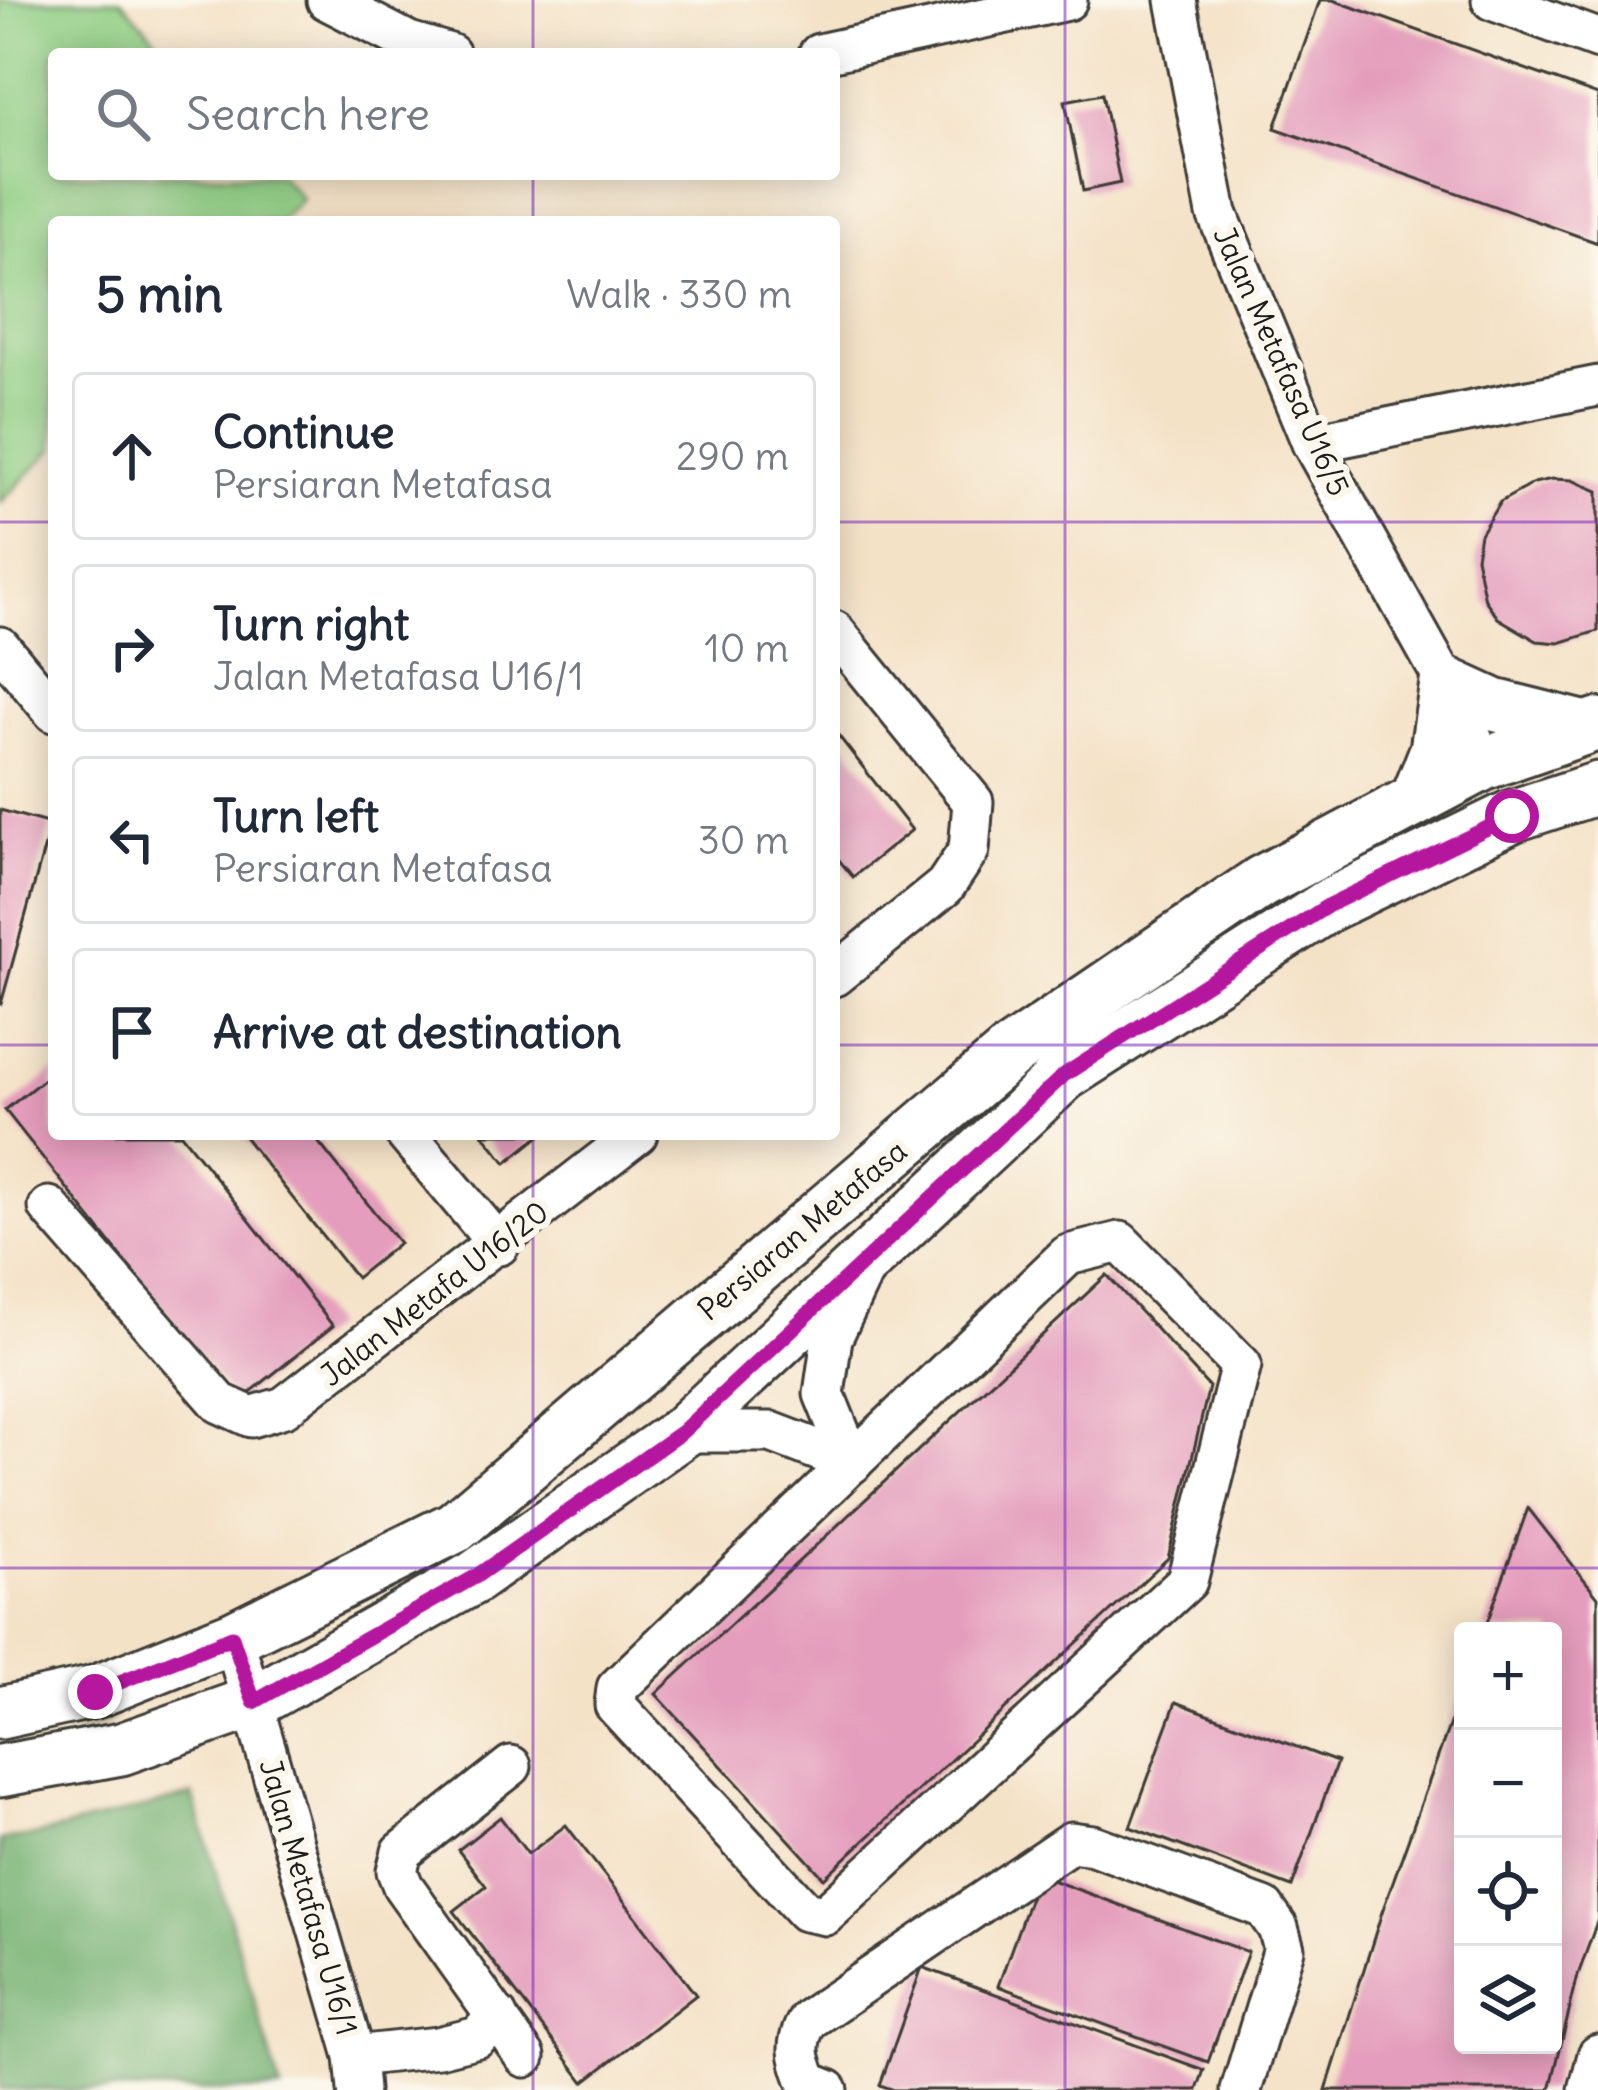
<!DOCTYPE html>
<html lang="en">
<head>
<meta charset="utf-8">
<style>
	:root { --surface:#fff; --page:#f6f6f7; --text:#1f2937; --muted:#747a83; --line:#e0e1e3 }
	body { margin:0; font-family:Delius,sans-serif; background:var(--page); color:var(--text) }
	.controls { position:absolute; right:36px; bottom:36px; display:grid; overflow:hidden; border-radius:12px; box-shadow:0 6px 30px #0003 }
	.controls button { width:108px; height:108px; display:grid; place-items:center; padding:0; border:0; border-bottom:3px solid var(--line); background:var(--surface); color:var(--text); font:60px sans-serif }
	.stop { position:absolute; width:36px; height:36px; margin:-27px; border:9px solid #b5179e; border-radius:50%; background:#fff }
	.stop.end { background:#b5179e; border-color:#fff; box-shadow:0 3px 12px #0008 }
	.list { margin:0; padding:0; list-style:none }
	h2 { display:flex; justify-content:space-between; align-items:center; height:156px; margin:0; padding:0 48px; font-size:51px }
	h2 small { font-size:39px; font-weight:400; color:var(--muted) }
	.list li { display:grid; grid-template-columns:78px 1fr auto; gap:36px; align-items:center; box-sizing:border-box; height:168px; margin:0 24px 24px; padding:0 24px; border:3px solid var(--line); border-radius:12px }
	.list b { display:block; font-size:45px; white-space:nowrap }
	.list p { margin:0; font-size:39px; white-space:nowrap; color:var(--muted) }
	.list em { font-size:39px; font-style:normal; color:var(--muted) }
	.icon { flex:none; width:66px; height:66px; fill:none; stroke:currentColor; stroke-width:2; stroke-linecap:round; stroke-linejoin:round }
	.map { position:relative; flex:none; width:1598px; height:2090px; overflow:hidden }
	.search { position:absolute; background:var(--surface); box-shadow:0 6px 30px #0003; left:48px; top:48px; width:792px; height:132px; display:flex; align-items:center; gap:30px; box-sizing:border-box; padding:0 42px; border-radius:12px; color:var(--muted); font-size:45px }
	.panel { position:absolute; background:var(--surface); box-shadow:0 6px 30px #0003; left:48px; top:216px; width:792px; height:924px; border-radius:12px }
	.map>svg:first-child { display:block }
</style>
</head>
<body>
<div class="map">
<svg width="1598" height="2090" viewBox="0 0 1598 2090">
	<rect width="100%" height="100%" fill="#fbf7ec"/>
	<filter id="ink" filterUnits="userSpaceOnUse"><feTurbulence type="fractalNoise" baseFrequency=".00833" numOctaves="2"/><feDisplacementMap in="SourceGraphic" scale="24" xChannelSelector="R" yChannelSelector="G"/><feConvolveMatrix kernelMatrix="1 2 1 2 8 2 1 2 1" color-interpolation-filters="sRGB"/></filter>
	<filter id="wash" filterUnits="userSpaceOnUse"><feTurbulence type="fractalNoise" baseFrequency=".004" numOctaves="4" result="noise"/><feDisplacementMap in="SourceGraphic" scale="48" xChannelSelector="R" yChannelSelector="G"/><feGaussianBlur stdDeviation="2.7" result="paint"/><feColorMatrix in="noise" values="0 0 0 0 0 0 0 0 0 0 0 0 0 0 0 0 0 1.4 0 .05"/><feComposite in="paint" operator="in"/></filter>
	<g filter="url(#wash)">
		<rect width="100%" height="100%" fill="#f4e2c7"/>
		<polygon fill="#90ce84" stroke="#567550" stroke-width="3" points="0,0 121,0 170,54 54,54 54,174 279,174 302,199 279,222 54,222 54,448 0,503"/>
		<polygon fill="#74b172" stroke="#486647" stroke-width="3" points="193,1795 281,2090 0,2090 0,1840 34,1836"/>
		<g id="blocks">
			<g fill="#e49dbc">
				<polygon points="1320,0 1333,0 1598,95 1598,243 1275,128"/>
				<polygon points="1102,94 1120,183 1083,191 1065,101"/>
				<polygon points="1552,479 1572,480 1598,491 1598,631 1559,643 1537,641 1498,618 1485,600 1476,557 1480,534 1500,502 1534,483"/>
				<polygon points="834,730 912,830 853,877 834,854"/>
				<polygon points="0,810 51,824 1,1004 0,1004"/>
				<polygon points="54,1071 54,1134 181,1134 333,1326 237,1403 5,1110"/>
				<polygon points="242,1134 312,1134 399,1243 356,1278"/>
				<polygon points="483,1134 542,1134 506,1163"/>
				<polygon points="1107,1275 1209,1387 1168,1558 824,1878 656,1694"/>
				<polygon points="1528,1508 1598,1597 1598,1919 1578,1975 1550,2090 1326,2090 1382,1912 1462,1690 1463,2045 1553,2045 1553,1631 1484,1631"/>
				<polygon points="1176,1702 1337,1762 1292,1887 1130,1827"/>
				<polygon points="500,1817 528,1854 566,1825 696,1995 584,2082 454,1911 486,1886 458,1850"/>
				<polygon points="1038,1875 1248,1952 1208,2062 998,1986"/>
				<polygon points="922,1967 1204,2070 1197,2090 894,2090 880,2085"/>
			</g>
		</g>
	</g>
	<g filter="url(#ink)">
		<use href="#blocks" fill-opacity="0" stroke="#3c3a36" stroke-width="3"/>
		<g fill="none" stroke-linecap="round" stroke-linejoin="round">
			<defs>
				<g id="minor">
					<polyline points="327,0 409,42 450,54"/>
					<polyline points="1176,0 1217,213 1312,443 1446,683 1484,764"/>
					<polyline points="1492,0 1598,39"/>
					<polyline points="819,54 1067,0"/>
					<polyline points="1312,443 1598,386"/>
					<polyline points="834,631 973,802 969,850 945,886 834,976"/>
					<polyline points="0,647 54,712"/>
					<polyline points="406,1134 499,1245"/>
					<polyline points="49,1207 220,1403 251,1417 284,1407 637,1134"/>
					<polygon points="1120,1242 1241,1365 1187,1581 825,1915 805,1911 615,1705 617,1688 1068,1255"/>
					<polyline points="682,1432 771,1432 852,1463"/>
					<polyline points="852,1463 824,1394 832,1338 863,1272"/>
					<polyline points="233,1637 355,2056 358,2090"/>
					<polyline points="511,1766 402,1852 397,1871 403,1886 525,2057"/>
					<polyline points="355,2056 438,2047 478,2037 497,2016"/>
					<path d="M828 2090 808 2082C798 2057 794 2044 808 2020L1071 1842 1093 1845 1264 1908 1278 1928 1284 1949 1241 2090"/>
					<polyline points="1589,2090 1598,2055"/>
				</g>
				<g id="major">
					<polyline points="1417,798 1436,750 1446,683 1494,705 1586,728"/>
					<polyline points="0,1713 95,1692 233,1637 455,1527 1010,1053 1261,882 1484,764 1598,724"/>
					<polyline points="0,1771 121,1749 254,1702 475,1577 682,1432 1064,1075 1329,905 1512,816 1598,788"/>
				</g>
			</defs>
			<use href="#minor" stroke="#3c3a36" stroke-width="45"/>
			<use href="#major" stroke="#3c3a36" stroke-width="57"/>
			<use href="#minor" stroke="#fff" stroke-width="39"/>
			<use href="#major" stroke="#fff" stroke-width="51"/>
		</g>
	</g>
	<g fill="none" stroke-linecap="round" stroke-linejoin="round" filter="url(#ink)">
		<polyline stroke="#b5179e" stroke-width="15" points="95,1692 232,1637 254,1702 475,1577 682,1432 1064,1075 1329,905 1512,816"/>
	</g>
	<path fill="none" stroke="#7b2cbf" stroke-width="3" stroke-opacity="0.55" d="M533 0V54M1065 0V2090M533 174V222M0 522H54M834 522H1598M0 1045H54M834 1045H1598M533 1134V2090M0 1568H1598"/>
	<g text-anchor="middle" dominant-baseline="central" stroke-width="12" stroke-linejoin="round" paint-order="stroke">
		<g font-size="30" fill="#1c1c1c" stroke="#fbf7ec">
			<text transform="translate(1282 361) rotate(66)">Jalan Metafasa U16/5</text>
			<text transform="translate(802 1230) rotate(-40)">Persiaran Metafasa</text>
			<text transform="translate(434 1293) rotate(-38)">Jalan Metafa U16/20</text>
			<text transform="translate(309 1897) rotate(74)">Jalan Metafasa U16/1</text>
		</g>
	</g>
</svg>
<div class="controls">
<button>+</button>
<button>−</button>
<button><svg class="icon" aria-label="locate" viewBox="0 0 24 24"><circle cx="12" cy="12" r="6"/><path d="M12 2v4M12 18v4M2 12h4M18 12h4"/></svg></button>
<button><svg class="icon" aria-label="layers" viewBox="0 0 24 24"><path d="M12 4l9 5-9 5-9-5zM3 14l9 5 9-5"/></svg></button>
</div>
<div class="stop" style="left:1512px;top:816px"></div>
<div class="stop end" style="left:95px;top:1692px"></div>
<div class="search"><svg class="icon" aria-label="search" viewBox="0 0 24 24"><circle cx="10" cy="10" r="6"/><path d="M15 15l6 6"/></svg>Search here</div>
<section class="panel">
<h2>5 min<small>Walk · 330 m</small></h2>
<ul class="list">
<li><svg class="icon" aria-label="ahead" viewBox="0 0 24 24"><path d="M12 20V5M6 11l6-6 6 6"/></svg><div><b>Continue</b><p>Persiaran Metafasa</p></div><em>290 m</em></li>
<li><svg class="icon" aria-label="right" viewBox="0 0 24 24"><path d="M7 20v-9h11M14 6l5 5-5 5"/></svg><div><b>Turn right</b><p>Jalan Metafasa U16/1</p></div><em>10 m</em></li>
<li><svg class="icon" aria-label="left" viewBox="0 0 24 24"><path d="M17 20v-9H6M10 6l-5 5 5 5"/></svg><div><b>Turn left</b><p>Persiaran Metafasa</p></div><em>30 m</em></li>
<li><svg class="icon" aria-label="arrive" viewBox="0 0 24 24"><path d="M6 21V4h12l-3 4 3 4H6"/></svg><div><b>Arrive at destination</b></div></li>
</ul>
</section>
</div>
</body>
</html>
